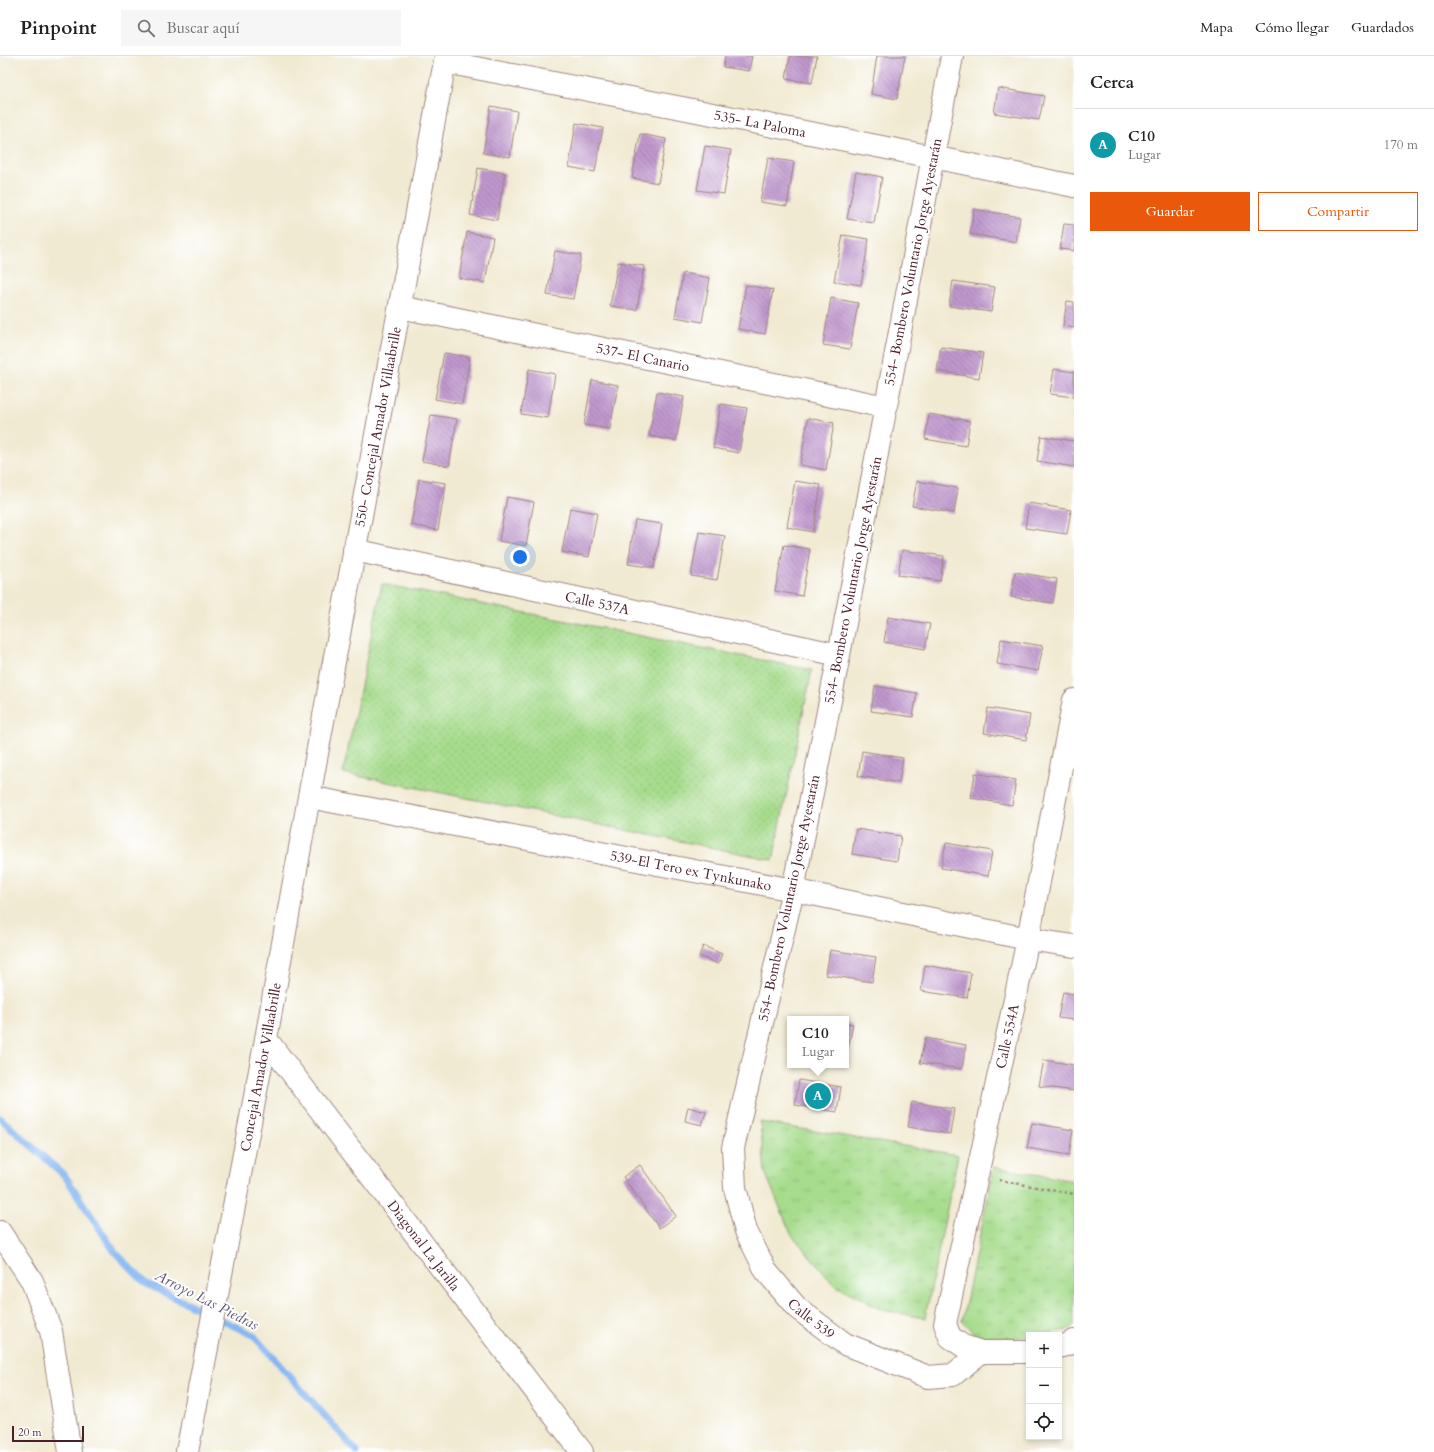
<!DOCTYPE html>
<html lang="es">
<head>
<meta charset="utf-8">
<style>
	:root { --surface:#fff; --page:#f6f6f6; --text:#222; --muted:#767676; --line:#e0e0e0; --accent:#ea580c }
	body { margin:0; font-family:Cardo,serif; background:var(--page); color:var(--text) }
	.controls { position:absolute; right:12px; bottom:12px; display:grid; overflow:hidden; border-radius:0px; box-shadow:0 2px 6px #0003 }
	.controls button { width:36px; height:36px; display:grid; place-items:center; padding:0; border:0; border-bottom:1px solid var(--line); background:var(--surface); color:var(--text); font:20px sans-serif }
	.scale { position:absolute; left:12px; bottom:10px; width:72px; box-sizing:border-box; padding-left:4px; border:2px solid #4a1f2b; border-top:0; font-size:11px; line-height:14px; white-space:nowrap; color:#4a1f2b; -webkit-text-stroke:3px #fff; paint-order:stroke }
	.you { position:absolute; left:520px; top:501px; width:14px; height:14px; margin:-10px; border:3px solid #fff; border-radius:50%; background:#1a73e8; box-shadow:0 0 0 6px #1a73e833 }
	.badge { display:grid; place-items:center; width:26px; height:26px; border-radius:50%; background:var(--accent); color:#fff; font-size:13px; font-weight:700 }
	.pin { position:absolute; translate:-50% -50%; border:2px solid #fff; box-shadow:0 1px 4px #0006 }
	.popup { position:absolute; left:787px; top:960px; width:62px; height:52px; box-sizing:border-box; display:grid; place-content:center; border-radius:0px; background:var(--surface); filter:drop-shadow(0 1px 3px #0005); font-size:13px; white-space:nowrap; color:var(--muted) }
	.popup b { font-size:15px; color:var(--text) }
	.popup::after { content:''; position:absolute; left:50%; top:100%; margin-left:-8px; border:8px solid transparent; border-top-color:var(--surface) }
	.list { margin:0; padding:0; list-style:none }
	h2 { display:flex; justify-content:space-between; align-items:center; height:52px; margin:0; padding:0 16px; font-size:17px }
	h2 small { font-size:13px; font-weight:400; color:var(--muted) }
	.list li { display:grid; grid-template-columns:26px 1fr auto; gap:12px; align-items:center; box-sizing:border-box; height:72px; padding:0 16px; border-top:1px solid var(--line) }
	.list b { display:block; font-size:15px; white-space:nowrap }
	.list p { margin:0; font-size:13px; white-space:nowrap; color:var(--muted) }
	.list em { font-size:13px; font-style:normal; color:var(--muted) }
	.actions { display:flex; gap:8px; padding:12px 16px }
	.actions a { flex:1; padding:9px 0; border:1px solid var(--accent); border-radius:0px; text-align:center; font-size:14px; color:var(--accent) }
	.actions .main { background:var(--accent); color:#fff }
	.icon { flex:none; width:22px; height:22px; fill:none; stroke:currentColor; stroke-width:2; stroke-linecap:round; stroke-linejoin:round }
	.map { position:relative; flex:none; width:1074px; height:1396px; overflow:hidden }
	header { display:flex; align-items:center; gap:24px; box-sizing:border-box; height:56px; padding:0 20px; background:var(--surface); border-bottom:1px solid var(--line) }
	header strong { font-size:19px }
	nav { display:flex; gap:22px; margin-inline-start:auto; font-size:14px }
	.search { width:280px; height:36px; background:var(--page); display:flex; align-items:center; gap:10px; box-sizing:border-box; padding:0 14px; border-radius:0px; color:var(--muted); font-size:15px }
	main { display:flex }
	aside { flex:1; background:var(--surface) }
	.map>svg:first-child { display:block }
</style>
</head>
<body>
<header>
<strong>Pinpoint</strong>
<div class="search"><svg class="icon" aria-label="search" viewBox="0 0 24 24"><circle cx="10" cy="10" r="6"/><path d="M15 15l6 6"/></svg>Buscar aquí</div>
<nav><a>Mapa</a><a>Cómo llegar</a><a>Guardados</a></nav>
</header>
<main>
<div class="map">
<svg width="1074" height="1396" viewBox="0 0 1074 1396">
	<defs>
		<pattern id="grass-dots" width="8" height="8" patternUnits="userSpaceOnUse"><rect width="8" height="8" fill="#a6dc8c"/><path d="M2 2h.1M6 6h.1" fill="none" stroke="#90bc79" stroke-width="1.8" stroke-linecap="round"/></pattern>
		<pattern id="park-tufts" width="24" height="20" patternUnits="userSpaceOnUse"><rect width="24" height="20" fill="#a6dc8c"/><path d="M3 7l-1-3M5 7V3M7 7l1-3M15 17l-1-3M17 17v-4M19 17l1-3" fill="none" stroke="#90bc79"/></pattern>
		<pattern id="building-back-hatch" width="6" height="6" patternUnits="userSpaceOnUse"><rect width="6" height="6" fill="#bf97cd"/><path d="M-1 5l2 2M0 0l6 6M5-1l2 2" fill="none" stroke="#9d7ba7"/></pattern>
	</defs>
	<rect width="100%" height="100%" fill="#fff"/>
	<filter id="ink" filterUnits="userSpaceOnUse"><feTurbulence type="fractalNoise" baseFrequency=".025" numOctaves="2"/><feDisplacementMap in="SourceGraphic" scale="8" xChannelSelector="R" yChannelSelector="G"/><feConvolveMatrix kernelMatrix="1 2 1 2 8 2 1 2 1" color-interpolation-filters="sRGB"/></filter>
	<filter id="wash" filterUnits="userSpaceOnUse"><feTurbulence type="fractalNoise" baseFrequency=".012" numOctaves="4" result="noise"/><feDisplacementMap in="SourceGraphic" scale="16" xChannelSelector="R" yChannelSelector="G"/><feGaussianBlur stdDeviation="0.9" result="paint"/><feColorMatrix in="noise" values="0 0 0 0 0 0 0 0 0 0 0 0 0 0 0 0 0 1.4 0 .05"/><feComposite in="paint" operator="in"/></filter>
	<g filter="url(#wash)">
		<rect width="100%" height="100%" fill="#f1ead2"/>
		<polygon fill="url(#grass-dots)" stroke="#787e5c" points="382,528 812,614 773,804 343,717"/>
		<g fill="url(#park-tufts)" stroke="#787e5c">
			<polygon points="760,1066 958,1099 925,1262 882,1254 835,1229 791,1178 765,1116"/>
			<polygon points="994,1111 1074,1125 1074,1270 1067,1274 1014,1282 977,1280 962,1265"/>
		</g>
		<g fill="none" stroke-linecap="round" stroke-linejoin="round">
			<polyline stroke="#86b7f2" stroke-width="7" points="0,1062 65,1120 115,1196 145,1227 253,1279 357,1396"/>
		</g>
		<g id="blocks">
			<g fill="url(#building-back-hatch)">
				<polygon points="725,0 752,0 749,15 723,11"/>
				<polygon points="790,0 817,0 812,27 786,23"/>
				<polygon points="877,0 905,0 897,43 871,38"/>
				<polygon points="998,32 1044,40 1039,64 994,57"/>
				<polygon points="491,50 517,55 510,101 483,97"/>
				<polygon points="576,67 603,72 595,116 569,111"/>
				<polygon points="640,78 666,83 658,127 632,122"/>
				<polygon points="705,90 731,94 724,138 697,134"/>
				<polygon points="768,102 794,106 787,150 760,146"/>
				<polygon points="478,112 505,117 497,164 470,159"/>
				<polygon points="856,116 882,121 874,167 847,163"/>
				<polygon points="974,153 1020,161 1016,186 970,178"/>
				<polygon points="1064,168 1074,169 1074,195 1060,193"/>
				<polygon points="467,176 493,181 485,227 459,222"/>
				<polygon points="843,179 869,183 861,229 834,225"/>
				<polygon points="555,195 581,199 573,243 547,239"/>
				<polygon points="618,206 644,210 637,254 610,250"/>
				<polygon points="683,217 710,222 702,266 675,261"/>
				<polygon points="953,225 995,231 991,256 949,250"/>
				<polygon points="746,229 773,234 765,278 738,273"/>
				<polygon points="831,242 858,247 850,293 823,289"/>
				<polygon points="1067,245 1074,246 1074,272 1063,270"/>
				<polygon points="941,291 983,297 979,322 937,315"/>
				<polygon points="444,297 470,301 462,348 435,343"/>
				<polygon points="529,313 555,318 548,362 521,358"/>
				<polygon points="1054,313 1074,316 1074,341 1050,338"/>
				<polygon points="592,324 618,329 610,373 584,369"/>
				<polygon points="657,336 684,341 676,385 649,380"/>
				<polygon points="721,348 747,352 739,397 713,392"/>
				<polygon points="929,358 970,365 966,390 925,383"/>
				<polygon points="431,359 457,363 449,410 422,405"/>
				<polygon points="808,362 834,367 826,414 800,409"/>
				<polygon points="1041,380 1074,385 1074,411 1037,405"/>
				<polygon points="419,423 446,427 438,474 411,469"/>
				<polygon points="795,425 821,429 813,476 787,471"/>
				<polygon points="917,425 958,432 954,457 912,450"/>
				<polygon points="507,441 534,446 526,490 499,485"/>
				<polygon points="1029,447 1071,454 1067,478 1025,472"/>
				<polygon points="570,452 597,457 589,501 562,496"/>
				<polygon points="635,464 662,468 654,512 628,508"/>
				<polygon points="699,476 725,480 717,524 691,520"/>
				<polygon points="784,489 810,493 802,540 775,535"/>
				<polygon points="902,494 944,500 940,525 898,519"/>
				<polygon points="1015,516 1057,523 1053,547 1011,541"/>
				<polygon points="888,561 930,568 925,593 884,586"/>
				<polygon points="1001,583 1043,590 1038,615 997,608"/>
				<polygon points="875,630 917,637 913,661 871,655"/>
				<polygon points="988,652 1030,659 1026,684 984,677"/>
				<polygon points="862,695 903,702 899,727 858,720"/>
				<polygon points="975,717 1016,724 1012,749 971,742"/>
				<polygon points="856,773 901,780 897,805 852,798"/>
				<polygon points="946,787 992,795 988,820 941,812"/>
				<polygon points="703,890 722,898 718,908 699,900"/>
				<polygon points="830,894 876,901 872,926 826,919"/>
				<polygon points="925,909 971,917 967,942 921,935"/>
				<polygon points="1063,936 1074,938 1074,964 1058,962"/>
				<polygon points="846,967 853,968 848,993 846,993"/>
				<polygon points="925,982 966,989 962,1013 920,1007"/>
				<polygon points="1044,1004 1074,1009 1074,1035 1039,1030"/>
				<polygon points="799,1024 841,1031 837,1056 795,1049"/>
				<polygon points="912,1046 954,1053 950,1078 908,1071"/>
				<polygon points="688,1051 706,1056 702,1069 685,1065"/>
				<polygon points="1032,1067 1073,1074 1069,1099 1027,1092"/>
				<polygon points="640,1109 676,1160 659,1172 623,1121"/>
			</g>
		</g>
	</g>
	<g filter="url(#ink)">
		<use href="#blocks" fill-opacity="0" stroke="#9e847e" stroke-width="1"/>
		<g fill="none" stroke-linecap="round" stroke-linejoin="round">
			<defs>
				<g id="minor">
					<path id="s1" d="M952 0 839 599 793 834 733 1092 735 1132 746 1175 766 1215 797 1252 845 1288 928 1321 953 1319 981 1296H1029"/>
					<path id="s2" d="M445 6 933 101 1074 130"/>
					<path id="s3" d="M400 251 886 351"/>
					<path id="s4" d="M354 494 839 599"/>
					<path id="s5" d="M309 741 793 834 1028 883 1074 890"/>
					<path id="s6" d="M266 983 582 1396"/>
					<polyline points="0,1176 32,1225 51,1275 70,1396"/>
					<polyline points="1059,1291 1066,1289 1074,1285"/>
					<path id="s7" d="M981 1296 963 1290 950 1281 945 1268 1028 883 1074 644"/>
					<path id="s8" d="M187 1396 266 983 309 741 446 0"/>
				</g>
			</defs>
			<use href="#minor" stroke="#9e847e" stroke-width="24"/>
			<polyline stroke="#9e847e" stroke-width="2.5" stroke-dasharray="3 3" stroke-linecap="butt" points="999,1124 1074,1138"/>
			<use href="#minor" stroke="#fff" stroke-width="22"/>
		</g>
	</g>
	<g text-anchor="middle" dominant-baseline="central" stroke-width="4" stroke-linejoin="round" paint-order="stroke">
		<g font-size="14" fill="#4a1f2b" stroke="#fff">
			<text stroke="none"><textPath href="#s2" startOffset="321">535- La Paloma</textPath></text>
			<text transform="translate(913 206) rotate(-79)">554- Bombero Voluntario Jorge Ayestarán</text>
			<text stroke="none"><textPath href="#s3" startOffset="248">537- El Canario</textPath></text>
			<text stroke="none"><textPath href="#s8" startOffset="1043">550- Concejal Amador Villaabrille</textPath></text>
			<text transform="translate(853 524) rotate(-79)">554- Bombero Voluntario Jorge Ayestarán</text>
			<text stroke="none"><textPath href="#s4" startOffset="249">Calle 537A</textPath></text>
			<text stroke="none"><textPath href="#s5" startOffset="389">539-El Tero ex Tynkunako</textPath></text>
			<text transform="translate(789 842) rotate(-78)">554- Bombero Voluntario Jorge Ayestarán</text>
			<text stroke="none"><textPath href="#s7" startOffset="343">Calle 554A</textPath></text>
			<text stroke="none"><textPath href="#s8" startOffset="392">Concejal Amador Villaabrille</textPath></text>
			<text stroke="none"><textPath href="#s6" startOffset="260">Diagonal La Jarilla</textPath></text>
			<text stroke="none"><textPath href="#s1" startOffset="1309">Calle 539</textPath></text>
		</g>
		<g font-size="15" font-style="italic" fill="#5f5471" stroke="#fff">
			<text transform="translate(207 1244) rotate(27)">Arroyo Las Piedras</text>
		</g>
	</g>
</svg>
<div class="controls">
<button>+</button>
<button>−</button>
<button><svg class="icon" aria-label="locate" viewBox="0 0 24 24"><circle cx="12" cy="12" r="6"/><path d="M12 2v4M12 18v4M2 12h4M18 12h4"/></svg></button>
</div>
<div class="scale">20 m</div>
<div class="you"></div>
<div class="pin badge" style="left:818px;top:1040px;background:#0f9aa8">A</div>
<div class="popup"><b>C10</b>Lugar</div>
</div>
<aside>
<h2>Cerca<small></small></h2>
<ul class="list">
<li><span class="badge" style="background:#0f9aa8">A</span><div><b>C10</b><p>Lugar</p></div><em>170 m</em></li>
</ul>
<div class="actions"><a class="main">Guardar</a><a>Compartir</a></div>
</aside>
</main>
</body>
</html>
